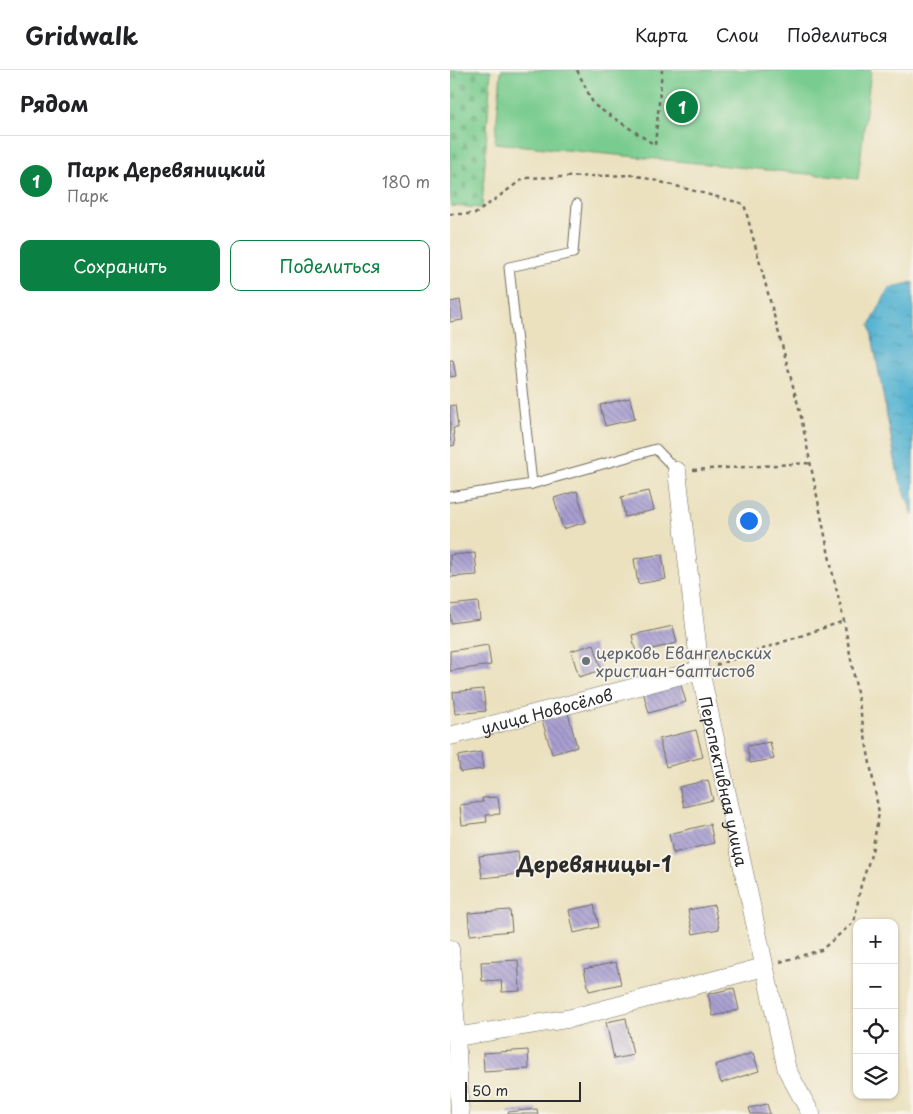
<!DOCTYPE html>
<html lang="ru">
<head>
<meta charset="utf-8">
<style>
	:root { --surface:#fff; --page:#f2f2f2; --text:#202124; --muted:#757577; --line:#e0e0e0; --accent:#0b8043 }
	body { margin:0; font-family:"Playpen Sans",sans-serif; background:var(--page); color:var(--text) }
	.controls { position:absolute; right:15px; bottom:15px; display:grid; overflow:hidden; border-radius:10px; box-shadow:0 1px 4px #0004 }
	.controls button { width:45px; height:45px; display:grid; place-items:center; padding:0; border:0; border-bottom:1px solid var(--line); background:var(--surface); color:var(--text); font:25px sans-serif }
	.scale { position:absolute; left:15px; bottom:12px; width:116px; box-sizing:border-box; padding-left:5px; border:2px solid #2b2b2b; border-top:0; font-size:14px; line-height:18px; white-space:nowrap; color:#2b2b2b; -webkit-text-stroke:4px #f7f3e8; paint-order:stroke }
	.you { position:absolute; left:298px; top:450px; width:18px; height:18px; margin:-12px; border:4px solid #fff; border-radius:50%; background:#1a73e8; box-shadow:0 0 0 8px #1a73e833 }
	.badge { display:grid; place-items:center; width:32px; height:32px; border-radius:50%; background:var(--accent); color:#fff; font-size:16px; font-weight:700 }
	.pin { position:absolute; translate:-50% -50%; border:2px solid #fff; box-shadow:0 1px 5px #0006 }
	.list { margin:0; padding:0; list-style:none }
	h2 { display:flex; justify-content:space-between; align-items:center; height:65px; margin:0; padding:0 20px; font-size:21px }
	h2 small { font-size:16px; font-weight:400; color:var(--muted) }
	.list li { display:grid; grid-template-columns:32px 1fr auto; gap:15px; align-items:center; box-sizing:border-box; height:90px; padding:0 20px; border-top:1px solid var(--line) }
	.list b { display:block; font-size:19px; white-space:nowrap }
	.list p { margin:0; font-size:16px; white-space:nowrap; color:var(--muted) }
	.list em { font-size:16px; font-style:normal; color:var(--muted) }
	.actions { display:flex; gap:10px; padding:15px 20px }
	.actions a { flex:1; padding:11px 0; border:1px solid var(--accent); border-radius:10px; text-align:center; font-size:18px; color:var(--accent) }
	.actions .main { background:var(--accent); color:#fff }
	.icon { flex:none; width:28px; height:28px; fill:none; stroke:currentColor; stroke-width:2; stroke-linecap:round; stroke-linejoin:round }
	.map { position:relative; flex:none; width:463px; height:1044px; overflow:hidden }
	header { display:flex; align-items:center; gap:30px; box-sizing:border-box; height:70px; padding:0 25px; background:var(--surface); border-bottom:1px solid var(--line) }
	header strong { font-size:24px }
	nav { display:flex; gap:28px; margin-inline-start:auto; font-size:18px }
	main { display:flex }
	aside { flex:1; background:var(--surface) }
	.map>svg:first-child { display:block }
</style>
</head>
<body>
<header>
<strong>Gridwalk</strong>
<nav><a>Карта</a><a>Слои</a><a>Поделиться</a></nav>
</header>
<main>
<aside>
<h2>Рядом<small></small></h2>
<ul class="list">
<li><span class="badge">1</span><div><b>Парк Деревяницкий</b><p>Парк</p></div><em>180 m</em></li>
</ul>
<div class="actions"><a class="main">Сохранить</a><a>Поделиться</a></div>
</aside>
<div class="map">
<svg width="463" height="1044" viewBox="0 0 463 1044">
	<defs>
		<pattern id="cemetery-stones" width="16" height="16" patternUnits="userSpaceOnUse" patternTransform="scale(1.25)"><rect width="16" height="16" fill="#79cc8f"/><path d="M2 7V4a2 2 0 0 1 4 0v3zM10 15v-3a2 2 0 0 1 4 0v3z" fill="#69af7c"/></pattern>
		<pattern id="water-ripples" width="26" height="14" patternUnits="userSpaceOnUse" patternTransform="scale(1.25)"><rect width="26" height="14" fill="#54b3d2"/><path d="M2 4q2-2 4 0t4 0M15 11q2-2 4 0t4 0" fill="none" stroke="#4692ab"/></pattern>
		<pattern id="building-back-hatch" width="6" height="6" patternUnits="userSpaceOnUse" patternTransform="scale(1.25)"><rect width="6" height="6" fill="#a99fd2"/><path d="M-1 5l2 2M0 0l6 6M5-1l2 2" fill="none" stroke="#8a82ab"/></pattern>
	</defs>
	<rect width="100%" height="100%" fill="#f7f3e8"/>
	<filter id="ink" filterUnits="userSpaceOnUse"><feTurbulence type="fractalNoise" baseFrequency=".02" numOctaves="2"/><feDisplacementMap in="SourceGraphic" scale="10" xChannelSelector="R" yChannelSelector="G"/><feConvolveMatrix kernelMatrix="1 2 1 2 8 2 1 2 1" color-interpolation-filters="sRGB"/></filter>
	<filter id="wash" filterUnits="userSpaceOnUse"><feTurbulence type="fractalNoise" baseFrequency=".0096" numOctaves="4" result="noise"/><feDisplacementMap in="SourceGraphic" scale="20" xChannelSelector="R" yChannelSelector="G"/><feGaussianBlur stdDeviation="1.12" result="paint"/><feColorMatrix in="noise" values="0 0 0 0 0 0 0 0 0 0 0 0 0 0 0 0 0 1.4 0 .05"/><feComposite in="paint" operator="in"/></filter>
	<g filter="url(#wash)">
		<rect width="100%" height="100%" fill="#ebe1bf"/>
		<polygon fill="url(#cemetery-stones)" stroke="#527c5d" points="0,0 41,0 32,138 0,136"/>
		<polygon fill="#79cc8f" stroke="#527c5d" points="51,0 421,0 408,109 45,73"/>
		<polygon fill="url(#water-ripples)" stroke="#406f7e" points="463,212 463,445 448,405 420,255 439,218"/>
		<g id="blocks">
			<g fill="url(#building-back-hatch)">
				<polygon points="10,230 13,250 0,252 0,232"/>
				<polygon points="0,290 3,290 6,306 0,307"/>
				<polygon points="180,328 185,349 155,356 150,335"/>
				<polygon points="5,335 8,358 3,358 5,375 0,376 0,336"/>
				<polygon points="127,421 136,452 113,459 104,428"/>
				<polygon points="199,421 204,440 175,447 171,427"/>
				<polygon points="25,483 27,505 0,507 0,485"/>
				<polygon points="212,484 216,509 188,514 184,489"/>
				<polygon points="28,532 30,549 1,553 0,535"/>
				<polygon points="223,556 227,573 186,583 182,565"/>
				<polygon points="144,574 151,600 129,607 121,581"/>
				<polygon points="38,575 41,595 0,601 0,581"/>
				<polygon points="230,612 236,632 199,643 193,622"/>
				<polygon points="33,619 36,641 5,644 3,622"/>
				<polygon points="118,643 127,677 102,684 92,650"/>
				<polygon points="246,660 253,687 216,697 209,669"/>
				<polygon points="320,672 324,689 300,693 297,676"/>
				<polygon points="31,682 33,699 10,702 8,686"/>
				<polygon points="258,710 263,730 234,737 229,717"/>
				<polygon points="48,727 50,744 36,745 37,752 12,755 10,735 33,732 32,728"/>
				<polygon points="260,754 264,773 223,783 219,764"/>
				<polygon points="68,781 70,804 32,808 29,786"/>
				<polygon points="144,835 149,857 124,863 119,840"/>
				<polygon points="264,835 269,859 243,864 238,840"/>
				<polygon points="60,840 62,861 20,865 18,843"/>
				<polygon points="68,890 70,921 52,922 51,910 32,911 31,892"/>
				<polygon points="166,892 171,914 139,921 134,899"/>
				<polygon points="284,918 289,940 263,946 258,924"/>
				<polygon points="176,948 183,985 164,989 156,952"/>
				<polygon points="78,980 79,999 34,1002 33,983"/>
				<polygon points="303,983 309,1001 271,1013 265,995"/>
				<polygon points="317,1034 320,1044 301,1044 299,1038"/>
				<polygon points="87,1039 88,1044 58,1044 58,1042"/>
			</g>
		</g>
	</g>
	<g filter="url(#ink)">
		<use href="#blocks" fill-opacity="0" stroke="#6e6b5f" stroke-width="1"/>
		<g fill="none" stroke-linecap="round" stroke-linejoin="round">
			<defs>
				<g id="lane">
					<polyline points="82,414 59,197 123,183 127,134"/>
					<polyline points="0,427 82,414 206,379 227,401"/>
				</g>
				<g id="street">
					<path id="s1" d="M227 401 250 600 337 1000 361 1044"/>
					<path id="s2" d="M0 666 250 600"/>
					<polyline points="0,879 5,944 10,1044"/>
					<polyline points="6,967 122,948 314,897"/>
				</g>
			</defs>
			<use href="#lane" stroke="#6e6b5f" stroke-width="11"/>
			<use href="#street" stroke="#6e6b5f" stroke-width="19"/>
			<g stroke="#6e6b5f" stroke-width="2.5" stroke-dasharray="4 4" stroke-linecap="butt">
				<polyline points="127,0 144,35 205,75 212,0"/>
				<polyline points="0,144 25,144 74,108 184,105 294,134 350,342 383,505 394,551 429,743 422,782 411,815 404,852 371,880 330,892"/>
				<polyline points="243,400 361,393"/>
				<polyline points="266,595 394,551"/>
			</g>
			<use href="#lane" stroke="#fff" stroke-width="9"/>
			<use href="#street" stroke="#fff" stroke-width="18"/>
		</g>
	</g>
	<circle fill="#6b7280" stroke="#f7f3e8" stroke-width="2" cx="136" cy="591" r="5"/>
	<g text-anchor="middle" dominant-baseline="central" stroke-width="4" stroke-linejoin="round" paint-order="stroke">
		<g font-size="16" fill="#5b616d" stroke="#f7f3e8" text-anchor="start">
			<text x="146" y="582">церковь Евангельских<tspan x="146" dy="18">христиан-баптистов</tspan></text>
		</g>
		<g font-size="16" fill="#2b2b2b" stroke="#f7f3e8">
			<text stroke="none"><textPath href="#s2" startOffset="100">улица Новосёлов</textPath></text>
			<text stroke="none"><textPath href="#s1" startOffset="314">Перспективная улица</textPath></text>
		</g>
		<g font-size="21" font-weight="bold" fill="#2b2b2b" stroke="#f7f3e8">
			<text x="144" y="793">Деревяницы-1</text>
		</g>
	</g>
</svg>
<div class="controls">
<button>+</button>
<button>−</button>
<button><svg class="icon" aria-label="locate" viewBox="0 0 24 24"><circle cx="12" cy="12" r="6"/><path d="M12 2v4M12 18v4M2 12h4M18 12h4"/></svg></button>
<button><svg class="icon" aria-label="layers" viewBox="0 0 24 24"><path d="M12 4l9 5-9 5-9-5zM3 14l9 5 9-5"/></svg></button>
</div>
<div class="scale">50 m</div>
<div class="you"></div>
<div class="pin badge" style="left:232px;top:37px">1</div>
</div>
</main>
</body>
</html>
